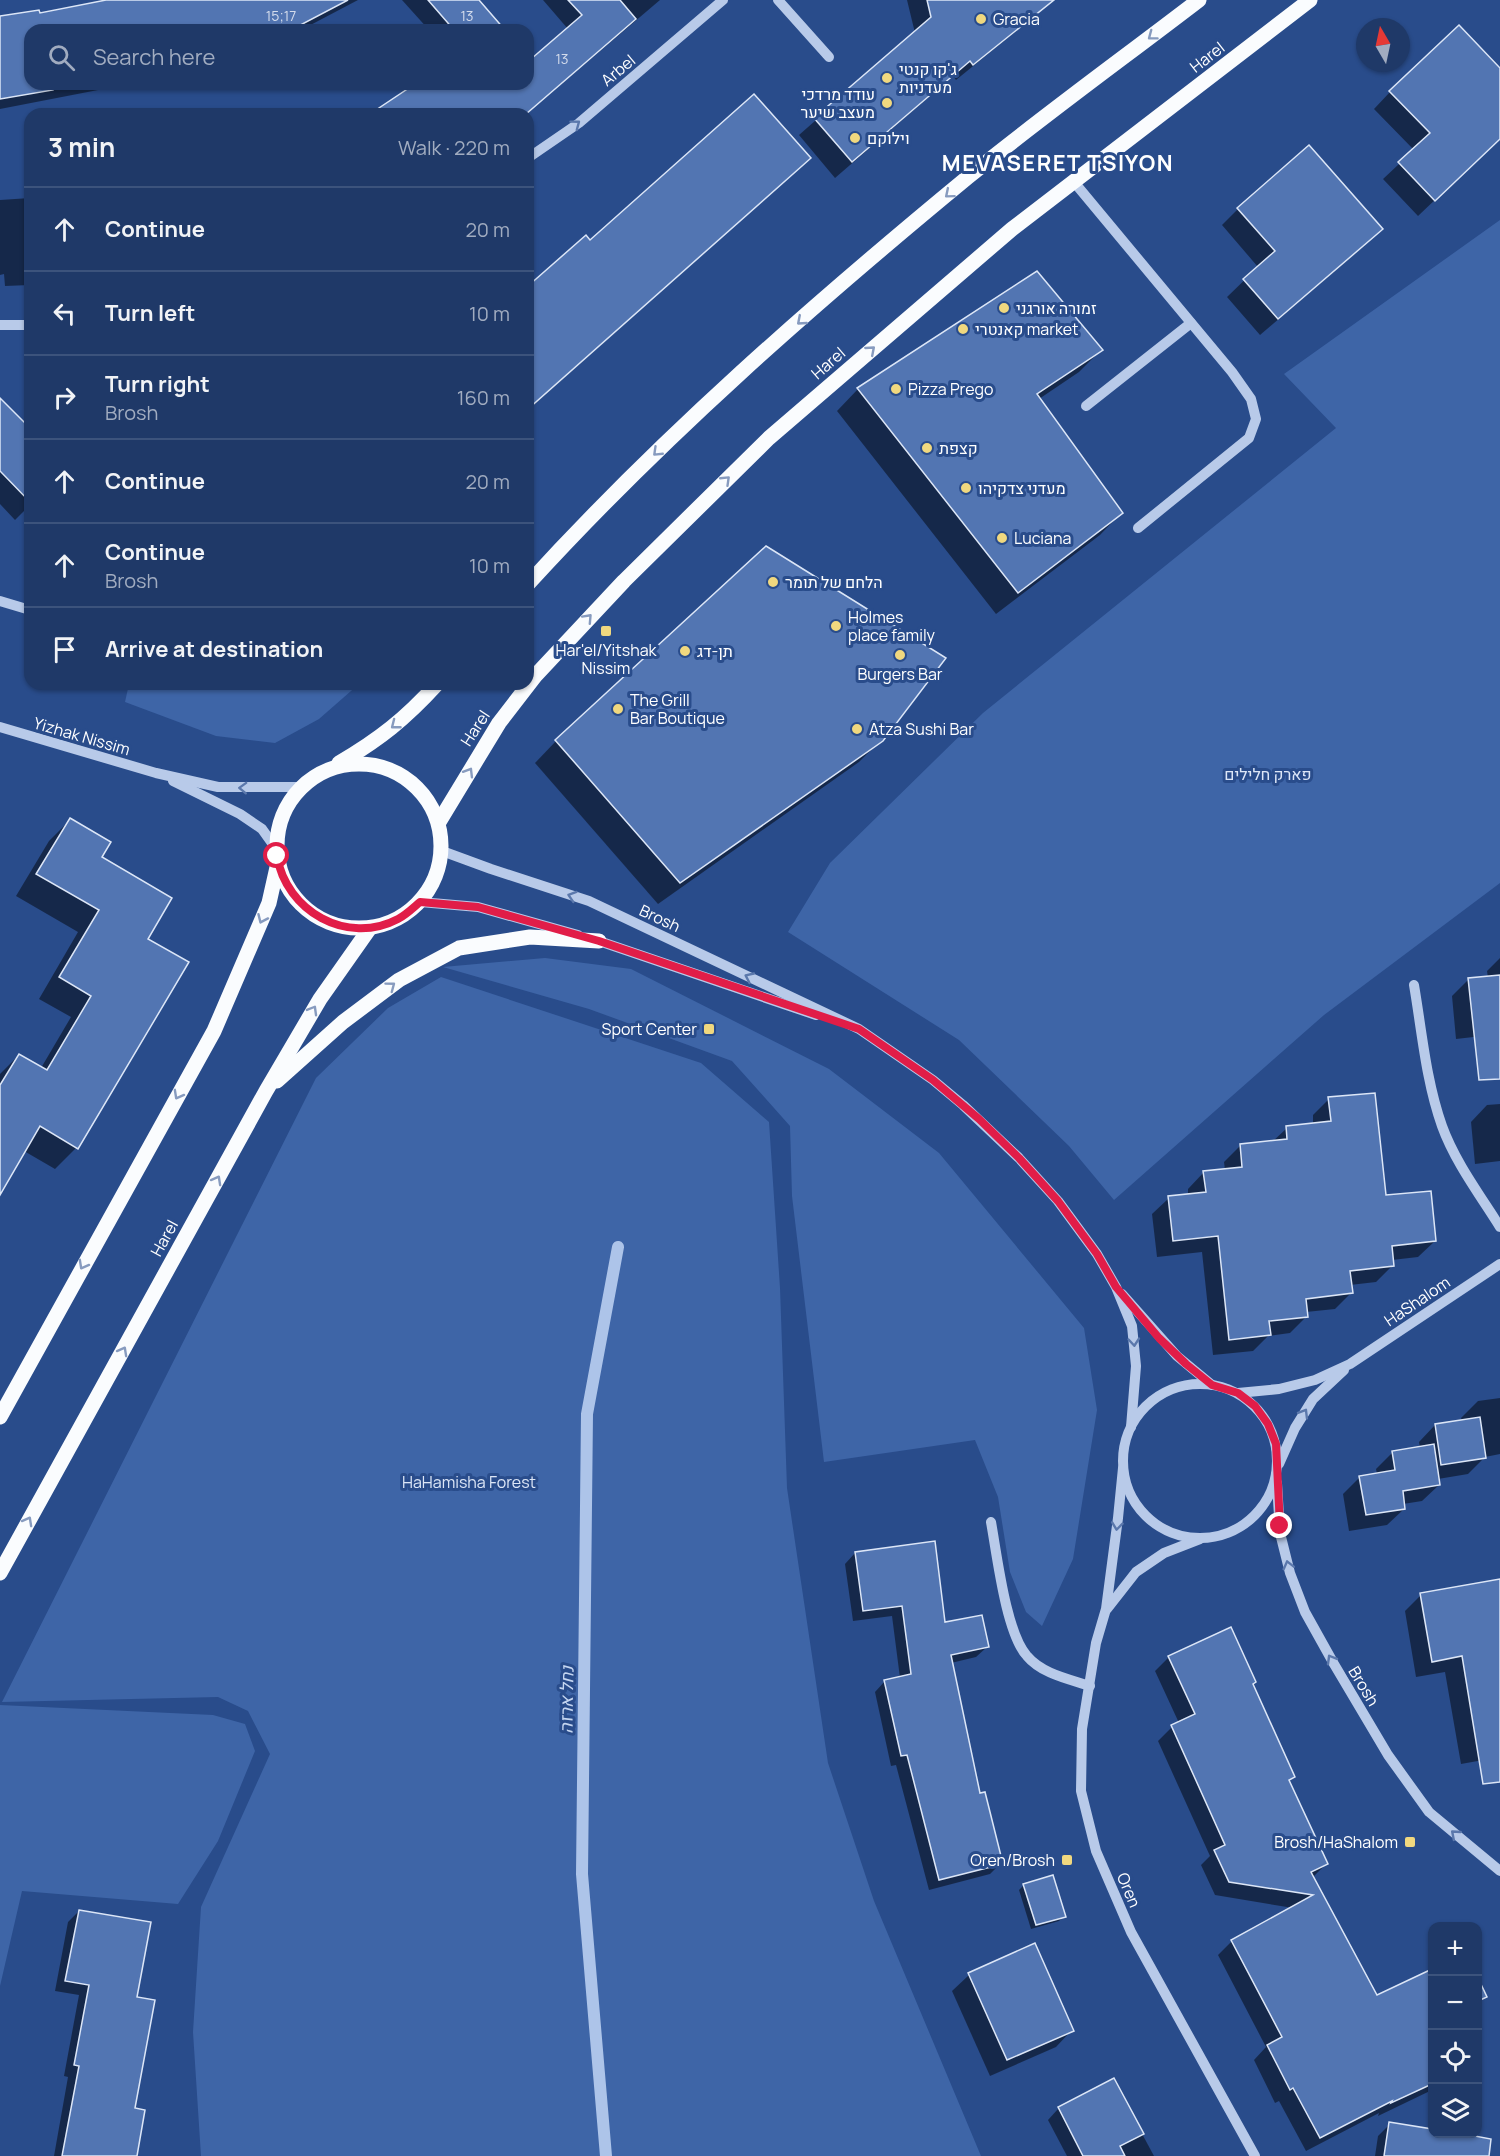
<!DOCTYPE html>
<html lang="en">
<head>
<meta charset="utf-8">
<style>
	:root { --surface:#1f3968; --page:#2c4471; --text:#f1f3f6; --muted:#a1acc0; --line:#3c537c }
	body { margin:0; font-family:Manrope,Heebo,sans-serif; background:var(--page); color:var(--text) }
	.controls { position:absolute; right:18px; bottom:18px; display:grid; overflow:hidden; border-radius:12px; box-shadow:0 2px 4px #0004 }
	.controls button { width:54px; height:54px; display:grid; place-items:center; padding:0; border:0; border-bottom:2px solid var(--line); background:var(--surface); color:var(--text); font:30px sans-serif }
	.compass { position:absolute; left:1356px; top:18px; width:54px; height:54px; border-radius:50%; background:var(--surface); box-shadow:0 2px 4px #0004; rotate:351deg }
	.stop { position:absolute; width:18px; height:18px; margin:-14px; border:4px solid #e11d48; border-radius:50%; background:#fff }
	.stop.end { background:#e11d48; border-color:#fff; box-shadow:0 2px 6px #0008 }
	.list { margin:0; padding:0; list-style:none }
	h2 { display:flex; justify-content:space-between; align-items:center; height:78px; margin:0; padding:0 24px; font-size:26px }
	h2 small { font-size:20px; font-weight:400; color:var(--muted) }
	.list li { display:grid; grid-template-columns:39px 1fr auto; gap:18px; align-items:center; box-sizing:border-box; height:84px; padding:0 24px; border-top:2px solid var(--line) }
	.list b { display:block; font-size:22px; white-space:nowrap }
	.list p { margin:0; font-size:20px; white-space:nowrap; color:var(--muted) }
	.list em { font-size:20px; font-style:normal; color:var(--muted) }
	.icon { flex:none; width:33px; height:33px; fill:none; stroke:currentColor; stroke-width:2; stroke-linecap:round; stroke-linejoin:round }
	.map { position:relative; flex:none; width:1500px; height:2156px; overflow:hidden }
	.search { position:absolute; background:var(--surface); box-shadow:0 2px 4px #0004; left:24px; top:24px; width:510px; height:66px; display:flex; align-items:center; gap:15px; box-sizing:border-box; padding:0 21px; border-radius:18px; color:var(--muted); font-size:22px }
	.panel { position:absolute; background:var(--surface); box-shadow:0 2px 4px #0004; left:24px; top:108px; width:510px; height:582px; border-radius:18px }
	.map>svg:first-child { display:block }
</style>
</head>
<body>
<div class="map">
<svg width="1500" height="2156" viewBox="0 0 1500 2156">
	<rect width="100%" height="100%" fill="#294c8b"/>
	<g fill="#3e65a7">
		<polygon points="1500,220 1500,883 1324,1015 1114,1200 1069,1146 959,1040 788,932 830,863 983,713 1336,428 1284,374"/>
		<polygon points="129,684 359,684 319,719 275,743 216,736 125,702"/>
		<polygon points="545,958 631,969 829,1069 939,1153 1084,1328 1097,1410 1073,1559 1042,1626 1026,1612 1010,1572 998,1497 975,1440 824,1462 792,1196 790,1126 732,1061 589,1009 443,967"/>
		<polygon points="441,977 701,1063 769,1122 780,1288 787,1488 828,1763 874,1901 981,2156 201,2156 193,2032 201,1907 270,1754 248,1711 218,1697 2,1702 316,1078 388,1008"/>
		<polygon points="0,1705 213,1715 245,1724 255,1751 218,1841 178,1904 22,1891 0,1986"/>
	</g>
	<g fill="#0007">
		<polygon points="113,0 358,0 301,30 30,30 30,84 129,84 0,109 0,18 38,15"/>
		<polygon points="402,0 477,0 503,30 429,30"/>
		<polygon points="543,0 660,0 526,114 366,114 390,102 417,84 528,84 528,58 531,61 568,29"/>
		<polygon points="907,0 1054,0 956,80 953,76 835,178 799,135 915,33"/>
		<polygon points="1500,70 1500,138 1418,216 1383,179 1414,150 1374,109 1390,92"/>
		<polygon points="809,158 787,179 528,410 528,288 590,242"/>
		<polygon points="30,198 30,285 5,286 4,274 0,275 0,200"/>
		<polygon points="1238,209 1381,229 1364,246 1260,335 1227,297 1258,267 1222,225"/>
		<polygon points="1037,273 1101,350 1079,372 1039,399 1121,513 1100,535 996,614 837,411 858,389"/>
		<polygon points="0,401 30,430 30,505 15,520 0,504"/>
		<polygon points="881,740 859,762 658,904 535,763 556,741"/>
		<polygon points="70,820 100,857 146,939 76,1148 55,1169 24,1151 0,1185 0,1074 19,1055 41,1068 71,1017 39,999 78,932 16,896 49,841"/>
		<polygon points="1500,958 1500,1034 1456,1039 1452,996 1468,980 1488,978 1487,971"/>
		<polygon points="1329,1099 1385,1197 1435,1241 1418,1257 1392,1260 1392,1266 1376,1282 1350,1285 1351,1293 1335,1309 1306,1312 1306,1317 1290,1333 1268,1336 1253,1351 1213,1355 1202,1252 1157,1257 1152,1214 1169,1198 1188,1196 1188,1189 1204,1172 1225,1170 1224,1162 1240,1146 1272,1142 1287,1128 1313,1125 1313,1115"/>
		<polygon points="1500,1104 1500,1161 1475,1164 1471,1122 1487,1105"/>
		<polygon points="1500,1398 1500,1454 1485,1457 1468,1474 1438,1479 1439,1485 1422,1501 1403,1504 1404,1509 1387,1525 1349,1531 1343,1494 1360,1477 1377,1474 1376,1469 1393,1452 1420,1448 1419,1442 1435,1425 1462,1421 1461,1418 1478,1401"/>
		<polygon points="855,1553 944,1624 987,1647 976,1657 951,1663 978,1795 1001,1863 990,1874 929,1890 896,1765 891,1766 875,1692 885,1681 900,1678 892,1616 853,1621 845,1564"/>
		<polygon points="1500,1581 1500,1757 1461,1764 1445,1672 1416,1677 1405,1611 1421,1595"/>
		<polygon points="1169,1657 1252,1685 1293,1777 1288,1782 1326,1864 1313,1877 1377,1997 1432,1970 1432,2028 1428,2030 1432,2039 1432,2090 1378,2116 1379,2113 1306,2151 1279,2101 1275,2103 1254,2060 1266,2047 1218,1955 1232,1941 1293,1908 1215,1895 1201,1865 1210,1856 1158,1741 1172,1727 1179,1723 1155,1671"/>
		<polygon points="1024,1885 1064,1916 1059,1921 1031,1929 1019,1890"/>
		<polygon points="79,1911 136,1999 133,2110 136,2156 54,2156 68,2077 64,2076 79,1995 55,1991 68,1922"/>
		<polygon points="969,1975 1072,2030 1056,2047 990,2076 952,1991"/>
		<polygon points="1113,2080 1154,2156 1067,2156 1048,2120 1058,2109"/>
		<polygon points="1389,2125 1432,2131 1432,2134 1465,2156 1375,2156 1378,2136"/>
	</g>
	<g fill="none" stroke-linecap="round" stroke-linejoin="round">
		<polyline stroke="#adc4e9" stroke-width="12" points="606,2156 582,1874 587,1414 618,1247"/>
	</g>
	<g fill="#5275b2" stroke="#dce6f7" stroke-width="1.5">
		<polygon points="106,0 348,0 291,30 30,30 30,84 52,84 53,90 0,99 0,16 39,10 40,13"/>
		<polygon points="428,0 479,0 505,30 454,30"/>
		<polygon points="568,0 620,0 636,19 526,114 370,114 415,84 528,84 528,56 531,59 582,15"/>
		<polygon points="927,0 1054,0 973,65 970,61 852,162 814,118 931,17"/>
		<polygon points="1459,25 1500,68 1500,139 1435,201 1398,162 1430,133 1389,91"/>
		<polygon points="754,94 811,158 528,409 528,286 586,235 590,240"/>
		<polygon points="1309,145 1383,229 1278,319 1243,279 1275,251 1237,208"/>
		<polygon points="1037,271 1103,350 1037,394 1123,513 1018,593 857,388"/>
		<polygon points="0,398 30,428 30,502 0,471"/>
		<polygon points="766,546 946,658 883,741 680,883 555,740"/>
		<polygon points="70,818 111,842 102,857 172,898 148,939 189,962 78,1149 40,1126 0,1195 0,1085 19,1054 47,1070 91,996 59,977 99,910 36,874"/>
		<polygon points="1500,975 1500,1079 1479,1080 1468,978"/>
		<polygon points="1375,1093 1386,1195 1431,1191 1436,1241 1392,1246 1394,1266 1350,1271 1353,1293 1306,1299 1308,1317 1269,1321 1271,1335 1229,1340 1218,1236 1173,1241 1168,1196 1206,1192 1203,1171 1242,1167 1240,1144 1287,1139 1286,1126 1331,1121 1328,1097"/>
		<polygon points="1480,1417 1486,1458 1441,1465 1435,1424"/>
		<polygon points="1434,1444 1440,1485 1403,1491 1405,1509 1366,1515 1359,1476 1395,1470 1392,1451"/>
		<polygon points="935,1541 945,1622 982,1615 989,1647 951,1655 980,1793 985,1792 1003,1864 939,1880 907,1755 901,1756 884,1680 911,1674 902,1606 863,1611 855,1552"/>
		<polygon points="1500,1579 1500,1782 1483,1784 1462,1656 1432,1662 1420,1593"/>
		<polygon points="1231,1627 1256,1682 1253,1684 1295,1777 1289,1780 1328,1864 1311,1872 1377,1995 1432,1969 1432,2084 1391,2103 1392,2101 1320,2138 1293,2088 1290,2090 1267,2045 1282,2037 1231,1940 1313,1895 1229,1882 1214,1850 1225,1845 1171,1725 1195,1714 1168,1656"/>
		<polygon points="1053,1875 1066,1917 1036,1925 1023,1884"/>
		<polygon points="79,1910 151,1922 137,1997 155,2000 135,2108 145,2110 137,2156 62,2156 79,2066 74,2065 89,1985 65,1981"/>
		<polygon points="1035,1943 1074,2031 1007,2060 968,1973"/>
		<polygon points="1478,1978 1487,1997 1478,2001"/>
		<polygon points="1114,2078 1144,2134 1120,2146 1125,2156 1083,2156 1058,2107"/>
		<polygon points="1389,2122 1432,2129 1432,2133 1459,2133 1491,2139 1489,2156 1384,2156"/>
	</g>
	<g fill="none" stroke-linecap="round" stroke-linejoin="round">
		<g stroke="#b8cae9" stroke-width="10">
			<polyline points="778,0 829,57"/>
			<polyline points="528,158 579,123 723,0"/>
			<polyline points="1074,182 1232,372 1251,399 1256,419 1249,438 1138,528"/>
			<polyline points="0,325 30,325"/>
			<polyline points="1086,406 1191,323"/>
			<polyline points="0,601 30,610"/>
			<polyline points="0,727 156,773 218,787 302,787"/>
			<polyline points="173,781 240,814 262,829 277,850"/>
			<polyline points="442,851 491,869 589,901 859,1029 933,1080 963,1105 1019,1158 1058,1201 1097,1254 1116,1287 1132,1326 1136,1366 1131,1427"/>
			<polyline points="420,902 478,907 578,935"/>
			<polyline points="593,939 816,1015"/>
			<path d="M1414 985C1422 1032 1426 1081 1442 1126 1455 1162 1480 1195 1500 1227"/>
			<polyline points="1122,1294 1177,1356 1212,1385"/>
			<circle cx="1200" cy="1461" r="77"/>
			<polyline points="1238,1393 1279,1389 1315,1380 1350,1364 1500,1264"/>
			<polyline points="1279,1464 1295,1428 1313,1399 1344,1370"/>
			<polyline points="1123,1468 1118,1518 1106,1609 1096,1643 1082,1729 1081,1791 1096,1851 1131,1932 1255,2156"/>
			<polyline points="1277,1483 1280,1533 1290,1573 1305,1612 1334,1664 1388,1755 1429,1812 1500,1871"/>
			<path d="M991 1522C997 1555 1006 1633 1027 1656 1042 1674 1069 1679 1090 1686"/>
			<polyline points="1107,1609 1136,1572 1164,1553 1200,1539"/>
		</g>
		<g stroke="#fafcfe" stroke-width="15">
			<path d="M528 584C663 436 814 304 968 177 1043 116 1122 59 1199 0"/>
			<path d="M339 763C380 739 405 719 437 684"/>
			<circle cx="359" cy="846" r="82"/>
			<polyline points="439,822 499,723 536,675 624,581 769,438 1012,229 1310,0"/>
			<polyline points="277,1081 343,1022 399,980 459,948 530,937 599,941"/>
			<polyline points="0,1417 214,1031 269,903 278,863"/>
			<polyline points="0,1573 266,1091 320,999 370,928"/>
		</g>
	</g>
	<defs><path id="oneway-chevron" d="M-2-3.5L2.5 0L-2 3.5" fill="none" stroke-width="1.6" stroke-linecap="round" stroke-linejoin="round" transform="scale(1.5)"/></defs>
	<g stroke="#879bbf">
		<use href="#oneway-chevron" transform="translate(1152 36) rotate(143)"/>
		<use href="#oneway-chevron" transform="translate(949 194) rotate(140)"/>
		<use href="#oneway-chevron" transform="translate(801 321) rotate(139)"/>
		<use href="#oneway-chevron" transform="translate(871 350) rotate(-41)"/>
		<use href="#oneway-chevron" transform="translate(657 452) rotate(136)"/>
		<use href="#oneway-chevron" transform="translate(726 480) rotate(-44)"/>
		<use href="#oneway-chevron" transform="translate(588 618) rotate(-47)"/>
		<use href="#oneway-chevron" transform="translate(395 725) rotate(142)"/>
		<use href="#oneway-chevron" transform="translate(469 772) rotate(-59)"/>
		<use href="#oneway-chevron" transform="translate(262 919) rotate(114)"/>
		<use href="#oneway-chevron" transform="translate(391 986) rotate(-37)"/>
		<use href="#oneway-chevron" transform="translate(313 1010) rotate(-60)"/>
		<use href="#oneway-chevron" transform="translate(178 1095) rotate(119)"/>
		<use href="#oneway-chevron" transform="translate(217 1180) rotate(-61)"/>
		<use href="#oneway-chevron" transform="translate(83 1265) rotate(119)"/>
		<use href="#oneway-chevron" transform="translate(123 1351) rotate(-61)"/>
		<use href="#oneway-chevron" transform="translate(28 1521) rotate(-61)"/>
	</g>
	<g stroke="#5b78ac">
		<use href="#oneway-chevron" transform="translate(576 124) rotate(-37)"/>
		<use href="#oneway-chevron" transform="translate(243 788) rotate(-178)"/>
		<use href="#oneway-chevron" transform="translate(572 896) rotate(-162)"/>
		<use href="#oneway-chevron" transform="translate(749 977) rotate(-155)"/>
		<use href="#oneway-chevron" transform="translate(1134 1342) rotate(85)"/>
		<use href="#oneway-chevron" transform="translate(1304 1413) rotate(-59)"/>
		<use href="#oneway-chevron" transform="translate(1117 1526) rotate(97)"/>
		<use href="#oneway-chevron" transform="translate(1288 1565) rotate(-104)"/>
		<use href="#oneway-chevron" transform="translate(1331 1659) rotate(-120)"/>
		<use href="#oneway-chevron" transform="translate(1455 1834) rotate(-139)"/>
	</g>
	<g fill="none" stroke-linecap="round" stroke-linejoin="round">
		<path stroke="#e11d48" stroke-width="8" d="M277 856C286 911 347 946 398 919 406 915 413 908 420 902L478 907 599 941 859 1029 933 1080 979 1119 1019 1158 1058 1201 1097 1254 1116 1287 1159 1338 1186 1364 1212 1385 1238 1393 1255 1406 1268 1424 1276 1444 1280 1526"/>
	</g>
	<g fill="#f0d87f" stroke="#294c8b" stroke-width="2">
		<circle cx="981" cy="19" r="6"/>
		<circle cx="887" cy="78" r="6"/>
		<circle cx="887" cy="103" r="6"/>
		<circle cx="855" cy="138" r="6"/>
		<circle cx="1004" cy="308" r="6"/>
		<circle cx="963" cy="329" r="6"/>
		<circle cx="896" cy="389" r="6"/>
		<circle cx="927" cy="448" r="6"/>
		<circle cx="966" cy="488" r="6"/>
		<circle cx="1002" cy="538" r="6"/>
		<circle cx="773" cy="582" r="6"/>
		<circle cx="836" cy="626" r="6"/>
		<rect x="600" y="625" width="12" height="12" rx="3"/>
		<circle cx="685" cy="651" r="6"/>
		<circle cx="900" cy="655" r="6"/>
		<circle cx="618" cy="709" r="6"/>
		<circle cx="857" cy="729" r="6"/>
		<rect x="703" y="1023" width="12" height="12" rx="3"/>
		<rect x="1404" y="1836" width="12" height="12" rx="3"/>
		<rect x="1061" y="1854" width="12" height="12" rx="3"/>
	</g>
	<g text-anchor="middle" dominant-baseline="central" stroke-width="6" stroke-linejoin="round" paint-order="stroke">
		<g font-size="14" fill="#d4dcec">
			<text x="281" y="15">15;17</text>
			<text x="467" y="15">13</text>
			<text x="562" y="58">13</text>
		</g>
		<g font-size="16" fill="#fff" stroke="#294c8b" text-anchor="start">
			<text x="993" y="19">Gracia</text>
			<text x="899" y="69">ג'קו קנטי<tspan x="899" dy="18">מעדניות</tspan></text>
			<text x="875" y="94" text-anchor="end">עודד מרדכי<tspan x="875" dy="18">מעצב שיער</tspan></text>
			<text x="867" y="138">וילוקם</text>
			<text x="1016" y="308">זמורה אורגני</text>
			<text x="975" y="329">קאנטרי market</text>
			<text x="908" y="389">Pizza Prego</text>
			<text x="939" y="448">קצפת</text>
			<text x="978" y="488">מעדני צדקיהו</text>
			<text x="1014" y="538">Luciana</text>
			<text x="785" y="582">הלחם של תומר</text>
			<text x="848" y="617">Holmes<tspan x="848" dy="18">place family</tspan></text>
			<text x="606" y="650" text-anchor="middle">Har'el/Yitshak<tspan x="606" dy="18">Nissim</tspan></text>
			<text x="697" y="651">תן-דג</text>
			<text x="900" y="674" text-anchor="middle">Burgers Bar</text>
			<text x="630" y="700">The Grill<tspan x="630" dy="18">Bar Boutique</tspan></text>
			<text x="869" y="729">Atza Sushi Bar</text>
			<text x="697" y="1029" text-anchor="end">Sport Center</text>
			<text x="1398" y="1842" text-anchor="end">Brosh/HaShalom</text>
			<text x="1055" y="1860" text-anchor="end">Oren/Brosh</text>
		</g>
		<g font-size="16" fill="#fff" stroke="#294c8b">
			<text transform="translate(1207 57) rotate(-38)">Harel</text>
			<text transform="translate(618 70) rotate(-40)">Arbel</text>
			<text transform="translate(828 363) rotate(-41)">Harel</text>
			<text transform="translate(475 728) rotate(-57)">Harel</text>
			<text transform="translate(82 736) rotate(16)">Yizhak Nissim</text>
			<text transform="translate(660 918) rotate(25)">Brosh</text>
			<text transform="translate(164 1238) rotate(-61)">Harel</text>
			<text transform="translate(1417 1301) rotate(-34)">HaShalom</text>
			<text transform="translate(1364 1686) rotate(59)">Brosh</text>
			<text transform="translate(1129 1890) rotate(67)">Oren</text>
		</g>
		<g font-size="16" fill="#dce6f7" stroke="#294c8b">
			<text x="1268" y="774">פארק חלילים</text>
			<text x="469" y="1482">HaHamisha Forest</text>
		</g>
		<g font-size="18" font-style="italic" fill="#c4d5f0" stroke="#294c8b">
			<text transform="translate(566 1700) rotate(-89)">נחל ארזה</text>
		</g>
		<g font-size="22" font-weight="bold" letter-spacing="1.5" fill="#fff" stroke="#294c8b">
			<text x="1058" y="163">MEVASERET TSIYON</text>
		</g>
	</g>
</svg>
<div class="controls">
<button>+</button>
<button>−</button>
<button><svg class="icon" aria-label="locate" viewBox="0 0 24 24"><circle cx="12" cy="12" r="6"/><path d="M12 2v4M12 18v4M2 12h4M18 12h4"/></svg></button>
<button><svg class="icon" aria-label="layers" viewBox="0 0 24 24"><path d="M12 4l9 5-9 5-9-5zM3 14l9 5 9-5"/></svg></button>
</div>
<svg class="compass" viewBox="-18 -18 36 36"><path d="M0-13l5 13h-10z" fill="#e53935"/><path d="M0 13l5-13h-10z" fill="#a1acc0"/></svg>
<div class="stop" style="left:277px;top:856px"></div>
<div class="stop end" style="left:1280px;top:1526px"></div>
<div class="search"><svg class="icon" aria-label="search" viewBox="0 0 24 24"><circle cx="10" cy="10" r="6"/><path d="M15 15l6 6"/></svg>Search here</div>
<section class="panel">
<h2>3 min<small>Walk · 220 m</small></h2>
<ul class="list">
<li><svg class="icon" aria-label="ahead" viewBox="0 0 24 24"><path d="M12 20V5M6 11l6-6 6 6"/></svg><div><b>Continue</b></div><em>20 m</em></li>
<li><svg class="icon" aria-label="left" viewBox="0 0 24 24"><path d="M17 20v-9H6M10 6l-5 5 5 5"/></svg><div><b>Turn left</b></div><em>10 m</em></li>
<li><svg class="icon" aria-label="right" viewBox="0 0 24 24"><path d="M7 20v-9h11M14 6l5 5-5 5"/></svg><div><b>Turn right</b><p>Brosh</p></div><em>160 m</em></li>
<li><svg class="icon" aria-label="ahead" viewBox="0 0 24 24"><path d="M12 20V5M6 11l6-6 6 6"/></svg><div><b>Continue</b></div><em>20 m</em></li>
<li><svg class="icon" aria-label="ahead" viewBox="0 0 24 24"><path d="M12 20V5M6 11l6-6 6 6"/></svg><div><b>Continue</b><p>Brosh</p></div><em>10 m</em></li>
<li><svg class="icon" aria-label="arrive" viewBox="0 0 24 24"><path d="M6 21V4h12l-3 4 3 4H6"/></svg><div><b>Arrive at destination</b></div></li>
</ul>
</section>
</div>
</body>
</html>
